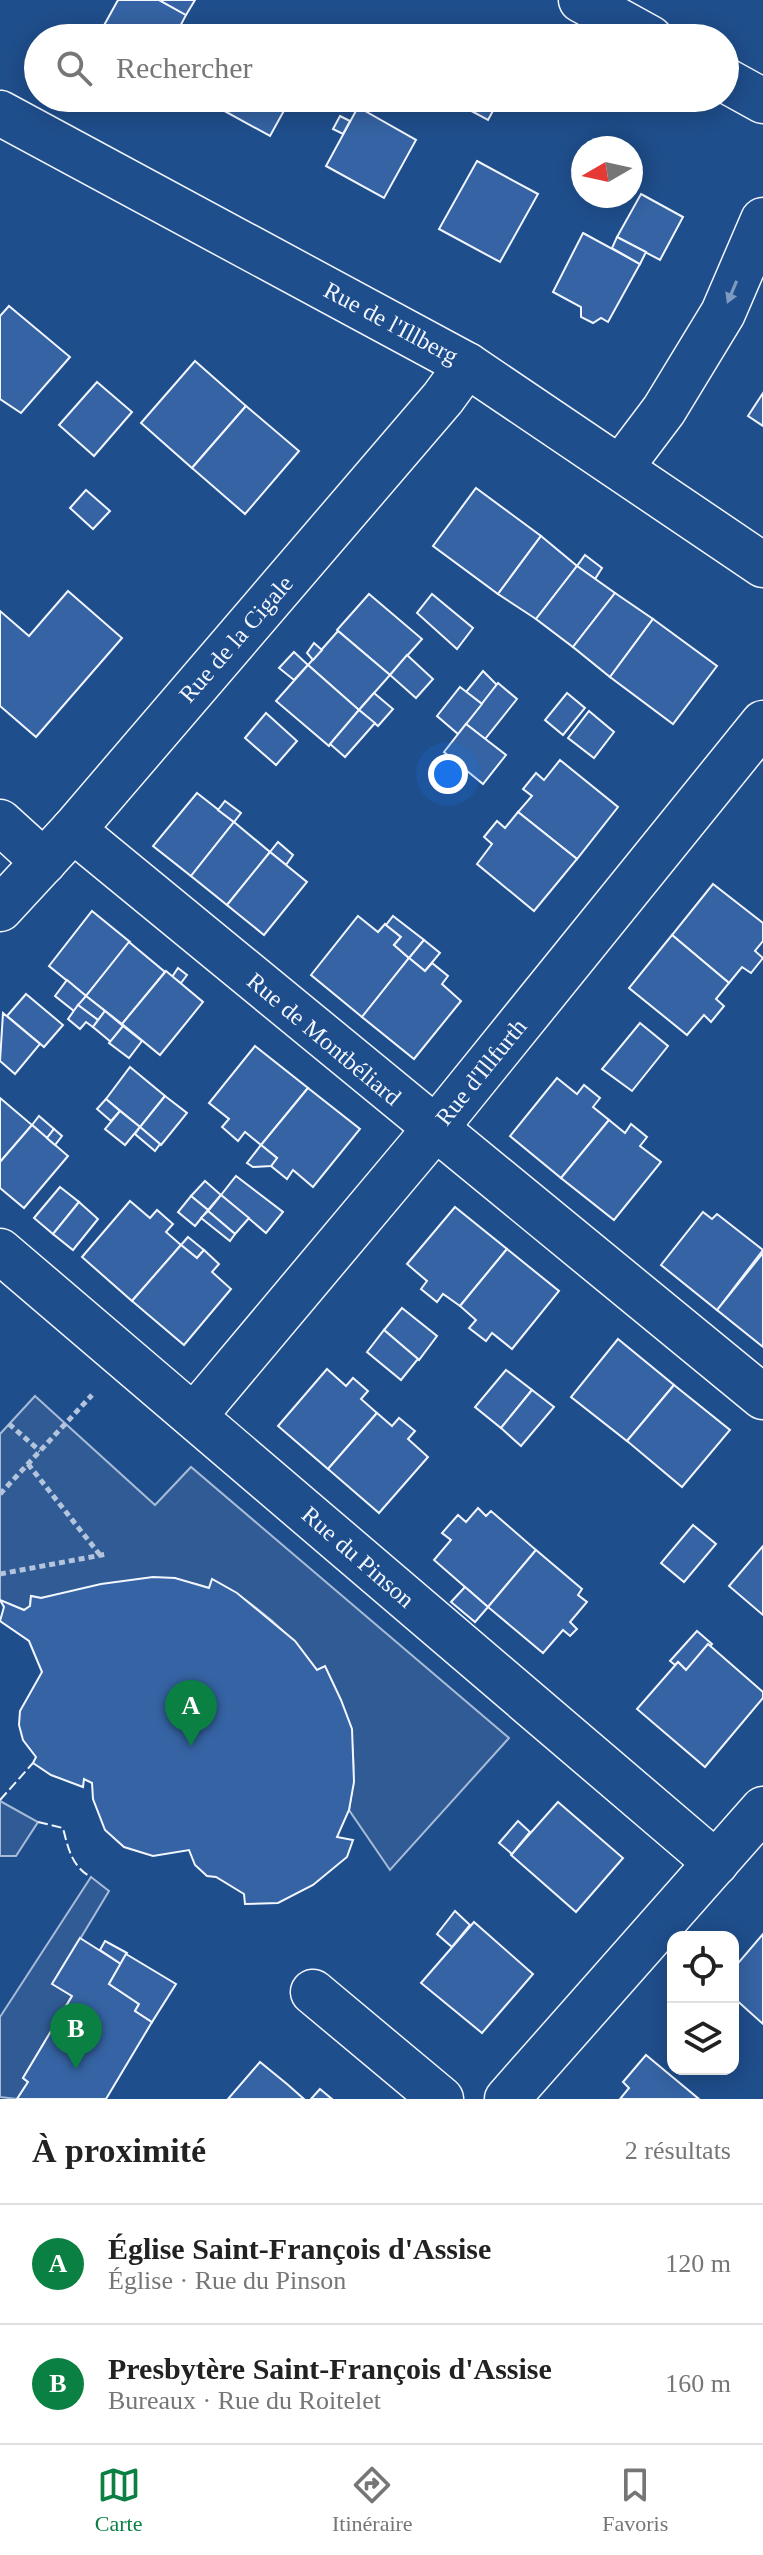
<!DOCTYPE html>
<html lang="fr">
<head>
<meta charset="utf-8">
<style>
	:root { --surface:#fff; --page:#f6f6f6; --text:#222; --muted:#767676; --line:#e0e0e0; --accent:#0b8043 }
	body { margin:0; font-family:Georgia,serif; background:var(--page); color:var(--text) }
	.controls { position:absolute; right:24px; bottom:24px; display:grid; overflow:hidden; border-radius:16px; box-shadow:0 4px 20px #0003 }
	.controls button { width:72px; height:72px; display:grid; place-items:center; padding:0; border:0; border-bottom:2px solid var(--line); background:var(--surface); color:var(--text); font:40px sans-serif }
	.compass { position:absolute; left:571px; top:136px; width:72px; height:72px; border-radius:50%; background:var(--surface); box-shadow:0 4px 20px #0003; rotate:261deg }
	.you { position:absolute; left:448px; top:774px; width:28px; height:28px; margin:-20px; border:6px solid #fff; border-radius:50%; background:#1a73e8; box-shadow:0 0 0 12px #1a73e833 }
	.badge { display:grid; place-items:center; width:52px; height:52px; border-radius:50%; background:var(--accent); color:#fff; font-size:26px; font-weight:700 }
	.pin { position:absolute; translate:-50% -66px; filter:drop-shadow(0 2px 4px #0008) }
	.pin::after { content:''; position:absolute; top:42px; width:28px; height:24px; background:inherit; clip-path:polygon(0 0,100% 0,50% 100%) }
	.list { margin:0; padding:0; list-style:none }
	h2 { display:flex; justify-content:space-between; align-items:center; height:104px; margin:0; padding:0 32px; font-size:34px }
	h2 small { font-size:26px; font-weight:400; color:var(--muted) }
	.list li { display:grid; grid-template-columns:52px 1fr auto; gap:24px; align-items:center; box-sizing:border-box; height:120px; padding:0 32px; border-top:2px solid var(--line) }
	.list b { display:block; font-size:30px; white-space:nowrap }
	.list p { margin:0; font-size:26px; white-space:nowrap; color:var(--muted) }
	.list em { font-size:26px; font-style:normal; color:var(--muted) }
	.icon { flex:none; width:44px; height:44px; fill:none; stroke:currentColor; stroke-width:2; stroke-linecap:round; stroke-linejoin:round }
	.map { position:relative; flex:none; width:763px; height:2099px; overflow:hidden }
	.search { position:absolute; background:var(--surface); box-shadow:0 4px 20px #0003; left:24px; right:24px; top:24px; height:88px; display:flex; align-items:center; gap:20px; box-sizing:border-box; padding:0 28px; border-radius:44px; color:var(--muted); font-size:30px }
	.sheet { height:344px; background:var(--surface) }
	nav { display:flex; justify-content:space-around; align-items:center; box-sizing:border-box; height:112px; border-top:2px solid var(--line); background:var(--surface); font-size:22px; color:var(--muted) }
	nav a { display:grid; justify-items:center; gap:4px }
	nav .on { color:var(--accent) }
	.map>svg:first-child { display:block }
</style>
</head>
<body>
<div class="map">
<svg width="763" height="2099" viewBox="0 0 763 2099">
	<rect width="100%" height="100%" fill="#1f4e8c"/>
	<g fill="#305b95" stroke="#a8bbd7" stroke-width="2">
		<path d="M35 1396 155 1505 191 1467 509 1738 390 1870 349 1810C360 1751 351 1719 325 1667L317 1670C289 1631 255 1603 213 1580L209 1588C150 1567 100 1588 41 1598L31 1596 30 1606 24 1610 0 1600V1434Z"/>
		<polygon points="0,1801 38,1822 16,1856 0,1856"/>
		<polygon points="91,1877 109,1891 53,1984 72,1996 23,2078 28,2082 17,2099 0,2097 0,2017"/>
	</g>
	<g fill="#3563a3" stroke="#f2f6ff" stroke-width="2">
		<polygon points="118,0 159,0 186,15 174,38 97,38"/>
		<polygon points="159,0 195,0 186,15"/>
		<polygon points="213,98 291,98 270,136 210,103"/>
		<polygon points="469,98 500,98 488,120 464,107"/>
		<polygon points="358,107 416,140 384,198 326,166"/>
		<polygon points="340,116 350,121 343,134 333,129"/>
		<polygon points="477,161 538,194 500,262 439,229"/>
		<polygon points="641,194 683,217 660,260 617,237"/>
		<polygon points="583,233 640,264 608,322 601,318 593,323 581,317 581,307 553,292"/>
		<polygon points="617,237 646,252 640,264 612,248"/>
		<polygon points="9,306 70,357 21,413 0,399 0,316"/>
		<polygon points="195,361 246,406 192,468 141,423"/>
		<polygon points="97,382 132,412 94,456 59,425"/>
		<polygon points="763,393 763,426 748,416"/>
		<polygon points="246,406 299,451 245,514 192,468"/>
		<polygon points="476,488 541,536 498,594 433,546"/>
		<polygon points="86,490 110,511 93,529 70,508"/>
		<polygon points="541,536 577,566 536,619 498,594"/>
		<polygon points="585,555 602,568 595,579 577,566"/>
		<polygon points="577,566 615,593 573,647 536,619"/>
		<polygon points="68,591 122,638 36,737 0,706 0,611 29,636"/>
		<polygon points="615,593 653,619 610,677 573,647"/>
		<polygon points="369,594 422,639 390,675 337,630"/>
		<polygon points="432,594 473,628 457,649 417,613"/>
		<polygon points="653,619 717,666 673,724 610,677"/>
		<polygon points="338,631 390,675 359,710 308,665"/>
		<polygon points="314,643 322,650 313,660 307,653"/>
		<polygon points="294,652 308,665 294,680 279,668"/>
		<polygon points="407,655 433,679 416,698 390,675"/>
		<polygon points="308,665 359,710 329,746 276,701"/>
		<polygon points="483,671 497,685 482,704 466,692"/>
		<polygon points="498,683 517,699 485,739 466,724"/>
		<polygon points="460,687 482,704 458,734 437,716"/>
		<polygon points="374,693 393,709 378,726 359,710"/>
		<polygon points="567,693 585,708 563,735 545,720"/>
		<polygon points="359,710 375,723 345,757 330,744"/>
		<polygon points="589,711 614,732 594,758 568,738"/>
		<polygon points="266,713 297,741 276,765 245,738"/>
		<polygon points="466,724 506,755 483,784 444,752"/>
		<polygon points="560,760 618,807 577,859 518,812 532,796 523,789 536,773 544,780"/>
		<polygon points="197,793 234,822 191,876 153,846"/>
		<polygon points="225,801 241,813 234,822 218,810"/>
		<polygon points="518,812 577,859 534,911 477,864 492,844 484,837 497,821 505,828"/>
		<polygon points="234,822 270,852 227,905 191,876"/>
		<polygon points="278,842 293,855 286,865 270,852"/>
		<polygon points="270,852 307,882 264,935 227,905"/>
		<polygon points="713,884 763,923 763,941 755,951 763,958 751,973 742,967 729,983 672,935"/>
		<polygon points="92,911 130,942 86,996 49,966"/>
		<polygon points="358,916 378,932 385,924 401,937 394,945 409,958 362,1017 311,975"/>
		<polygon points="393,916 424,940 409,958 394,945 401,937 386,925"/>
		<polygon points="672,935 729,983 716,999 724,1006 711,1022 704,1015 687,1035 629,988"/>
		<polygon points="424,940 440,953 425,971 409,958"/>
		<polygon points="129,942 165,972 122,1024 86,996"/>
		<polygon points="409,958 425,971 432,963 448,976 442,984 461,1001 414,1059 362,1017"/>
		<polygon points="178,968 187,975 181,983 172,977"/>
		<polygon points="166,971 203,1002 160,1055 122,1024"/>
		<polygon points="67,980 86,996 74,1011 55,996"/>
		<polygon points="26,994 63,1025 44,1047 7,1016"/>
		<polygon points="86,996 105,1011 98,1020 78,1005"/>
		<polygon points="78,1005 98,1020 93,1027 86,1022 80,1029 68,1019"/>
		<polygon points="105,1011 123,1026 111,1042 93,1027"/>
		<polygon points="3,1013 40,1044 15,1074 0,1061"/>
		<polygon points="640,1023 668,1046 632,1091 602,1069"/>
		<polygon points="123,1026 142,1041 129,1058 109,1043"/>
		<polygon points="255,1046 308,1088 261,1145 245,1132 238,1141 222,1127 229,1119 209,1103"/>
		<polygon points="130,1067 165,1096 140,1127 106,1099"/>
		<polygon points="557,1078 577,1094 584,1085 600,1098 593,1107 609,1120 561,1178 510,1136"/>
		<polygon points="308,1088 360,1129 313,1187 293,1170 287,1179 271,1166 277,1158 261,1145"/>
		<polygon points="165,1096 187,1113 161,1145 140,1127"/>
		<polygon points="0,1098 32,1125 0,1162"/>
		<polygon points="106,1099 120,1111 111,1121 97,1109"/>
		<polygon points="120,1111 140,1127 125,1145 105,1129"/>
		<polygon points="39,1116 54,1129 47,1138 32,1125"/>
		<polygon points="609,1120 625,1133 631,1124 647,1137 640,1146 661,1162 614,1220 561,1178"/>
		<polygon points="32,1125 68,1156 24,1208 0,1188 0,1162"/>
		<polygon points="140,1127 160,1144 155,1151 135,1134"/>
		<polygon points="54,1129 62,1136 55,1145 47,1138"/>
		<polygon points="261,1145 277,1158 271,1166 253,1167 247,1163"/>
		<polygon points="236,1176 283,1212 266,1233 221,1195"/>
		<polygon points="205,1181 221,1195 208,1210 191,1196"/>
		<polygon points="60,1187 79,1202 53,1234 34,1218"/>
		<polygon points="221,1195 249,1218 235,1234 208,1211"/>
		<polygon points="191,1196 208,1210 195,1226 178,1212"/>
		<polygon points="130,1201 150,1218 157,1210 173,1224 166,1232 181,1245 132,1301 82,1257"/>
		<polygon points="79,1202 98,1219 73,1250 53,1234"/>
		<polygon points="455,1207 507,1249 460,1306 443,1294 437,1302 421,1289 427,1281 407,1264"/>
		<polygon points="208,1211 235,1234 230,1241 201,1218"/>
		<polygon points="703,1212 712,1219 717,1214 763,1250 717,1310 661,1265"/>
		<polygon points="188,1237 204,1250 197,1258 181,1245"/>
		<polygon points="181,1245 197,1258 204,1250 219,1264 212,1272 231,1289 184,1345 132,1301"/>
		<polygon points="507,1249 559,1291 512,1349 492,1333 486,1341 469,1328 476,1320 460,1306"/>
		<polygon points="763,1253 763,1347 717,1310"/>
		<polygon points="402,1308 437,1336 419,1360 384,1330"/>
		<polygon points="384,1330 418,1359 401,1380 367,1352"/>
		<polygon points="618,1339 674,1385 627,1441 571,1397"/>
		<polygon points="327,1369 346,1386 353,1378 368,1391 361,1399 377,1413 328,1469 278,1426"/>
		<polygon points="506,1370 532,1390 501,1428 475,1407"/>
		<polygon points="674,1385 730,1430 682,1487 627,1441"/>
		<polygon points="532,1390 554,1407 521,1446 501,1428"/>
		<polygon points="377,1413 392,1426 399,1418 415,1431 408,1439 428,1457 379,1513 328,1469"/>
		<polygon points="478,1508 486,1516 491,1511 536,1550 488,1607 434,1560 451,1540 442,1533 458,1515 466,1522"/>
		<polygon points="693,1525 716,1544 684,1582 661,1563"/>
		<polygon points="763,1546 763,1615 729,1586"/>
		<polygon points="536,1550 582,1589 578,1595 587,1602 570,1622 577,1629 570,1636 563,1630 543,1653 488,1607"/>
		<polygon points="153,1577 175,1578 209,1588 212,1579 237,1593 295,1641 317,1670 325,1666 341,1700 352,1729 354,1782 349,1810 337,1837 353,1840 347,1857 313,1885 278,1903 245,1904 244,1894 216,1877 207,1876 195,1865 189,1850 153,1856 124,1847 105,1830 93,1799 92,1783 84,1779 83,1787 51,1775 33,1763 36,1757 23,1740 19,1725 20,1711 42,1672 29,1641 0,1621 4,1607 0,1600 24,1610 30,1606 31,1596 41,1598 101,1584"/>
		<polygon points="465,1587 488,1607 475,1622 451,1602"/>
		<polygon points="697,1631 712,1644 686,1670 678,1662 675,1665 670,1661"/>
		<polygon points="708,1644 763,1692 763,1698 705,1767 637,1709 678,1662 686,1670"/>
		<polygon points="558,1802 623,1858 576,1912 511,1855"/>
		<polygon points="518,1821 530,1832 512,1854 499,1843"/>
		<polygon points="455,1911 470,1925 452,1947 437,1934"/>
		<polygon points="474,1922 533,1974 482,2033 421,1983"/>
		<polygon points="763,1934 763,2024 733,1997 733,1969"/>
		<polygon points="80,1938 121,1964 109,1984 139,2004 135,2011 152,2022 106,2099 17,2099 28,2082 23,2078 72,1996 52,1984"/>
		<polygon points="105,1941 127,1953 121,1964 100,1950"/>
		<polygon points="126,1954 176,1984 152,2022 135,2011 139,2004 109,1984"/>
		<polygon points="646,2055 699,2099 620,2099 629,2088 623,2082"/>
		<polygon points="260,2062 287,2084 304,2099 228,2099"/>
		<polygon points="320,2089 332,2099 311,2099"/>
	</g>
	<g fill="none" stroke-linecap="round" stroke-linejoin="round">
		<defs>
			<g id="minor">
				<polyline points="581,0 650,38"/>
				<polyline points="725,80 763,101"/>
				<polyline points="0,113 467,365 763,565"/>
				<polyline points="621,467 664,410 723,313 763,220"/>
				<polyline points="0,822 44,862"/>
				<polyline points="73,830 763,1397"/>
				<polyline points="0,909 73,830 443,398 467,365"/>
				<polyline points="0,1251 716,1863"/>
				<polyline points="194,1416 434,1130 763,723"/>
				<polyline points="313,1992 441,2099"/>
				<polyline points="507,2099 763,1809"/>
			</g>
		</defs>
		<use href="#minor" stroke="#f2f6ff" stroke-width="47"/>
		<g stroke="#b3c4dc" stroke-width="5" stroke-dasharray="6 4" stroke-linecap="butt">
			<polyline points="9,1424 40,1451"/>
			<polyline points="28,1464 100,1555"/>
			<polyline points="0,1494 92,1395"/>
			<polyline points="0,1574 107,1554"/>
		</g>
		<use href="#minor" stroke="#1f4e8c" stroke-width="44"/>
		<g stroke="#f2f6ff" stroke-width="2" stroke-dasharray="10 4" stroke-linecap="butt">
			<polyline points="0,1800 33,1763"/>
			<path d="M38 1822 63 1828C68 1848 72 1867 91 1877"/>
		</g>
	</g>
	<defs><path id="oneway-solid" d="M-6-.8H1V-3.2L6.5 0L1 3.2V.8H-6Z" transform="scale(2)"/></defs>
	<use fill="#7e9ac0" href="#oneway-solid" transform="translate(732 292) rotate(113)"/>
	<g text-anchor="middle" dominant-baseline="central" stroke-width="6" stroke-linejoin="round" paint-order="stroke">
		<g font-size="24" fill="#f2f6ff" stroke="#1f4e8c">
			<text transform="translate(391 323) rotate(28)">Rue de l'Illberg</text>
			<text transform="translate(236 639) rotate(-49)">Rue de la Cigale</text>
			<text transform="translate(324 1039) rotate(40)">Rue de Montbéliard</text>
			<text transform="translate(481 1072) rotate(-51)">Rue d'Illfurth</text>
			<text transform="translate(358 1557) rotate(41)">Rue du Pinson</text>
		</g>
	</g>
</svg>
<div class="controls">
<button><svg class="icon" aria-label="locate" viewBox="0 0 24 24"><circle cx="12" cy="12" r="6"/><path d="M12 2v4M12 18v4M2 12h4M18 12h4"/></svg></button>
<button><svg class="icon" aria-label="layers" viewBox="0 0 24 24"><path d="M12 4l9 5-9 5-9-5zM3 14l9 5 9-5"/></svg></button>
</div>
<svg class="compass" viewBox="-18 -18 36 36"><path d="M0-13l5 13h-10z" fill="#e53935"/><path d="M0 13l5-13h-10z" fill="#767676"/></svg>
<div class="you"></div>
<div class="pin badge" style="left:191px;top:1746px">A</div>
<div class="pin badge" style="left:76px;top:2069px">B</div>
<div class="search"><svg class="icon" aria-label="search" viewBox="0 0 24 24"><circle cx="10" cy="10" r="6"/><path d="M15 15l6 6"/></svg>Rechercher</div>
</div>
<section class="sheet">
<h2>À proximité<small>2 résultats</small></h2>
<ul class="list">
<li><span class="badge">A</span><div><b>Église Saint-François d'Assise</b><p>Église · Rue du Pinson</p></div><em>120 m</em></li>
<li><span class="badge">B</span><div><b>Presbytère Saint-François d'Assise</b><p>Bureaux · Rue du Roitelet</p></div><em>160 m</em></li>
</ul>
</section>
<nav>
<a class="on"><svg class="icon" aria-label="map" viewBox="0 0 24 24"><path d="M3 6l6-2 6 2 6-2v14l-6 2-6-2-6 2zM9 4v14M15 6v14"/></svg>Carte</a>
<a><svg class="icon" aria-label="directions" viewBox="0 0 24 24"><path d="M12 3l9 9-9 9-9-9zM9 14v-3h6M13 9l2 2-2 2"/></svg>Itinéraire</a>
<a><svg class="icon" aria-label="saved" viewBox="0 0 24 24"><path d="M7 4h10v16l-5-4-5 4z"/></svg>Favoris</a>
</nav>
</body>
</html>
